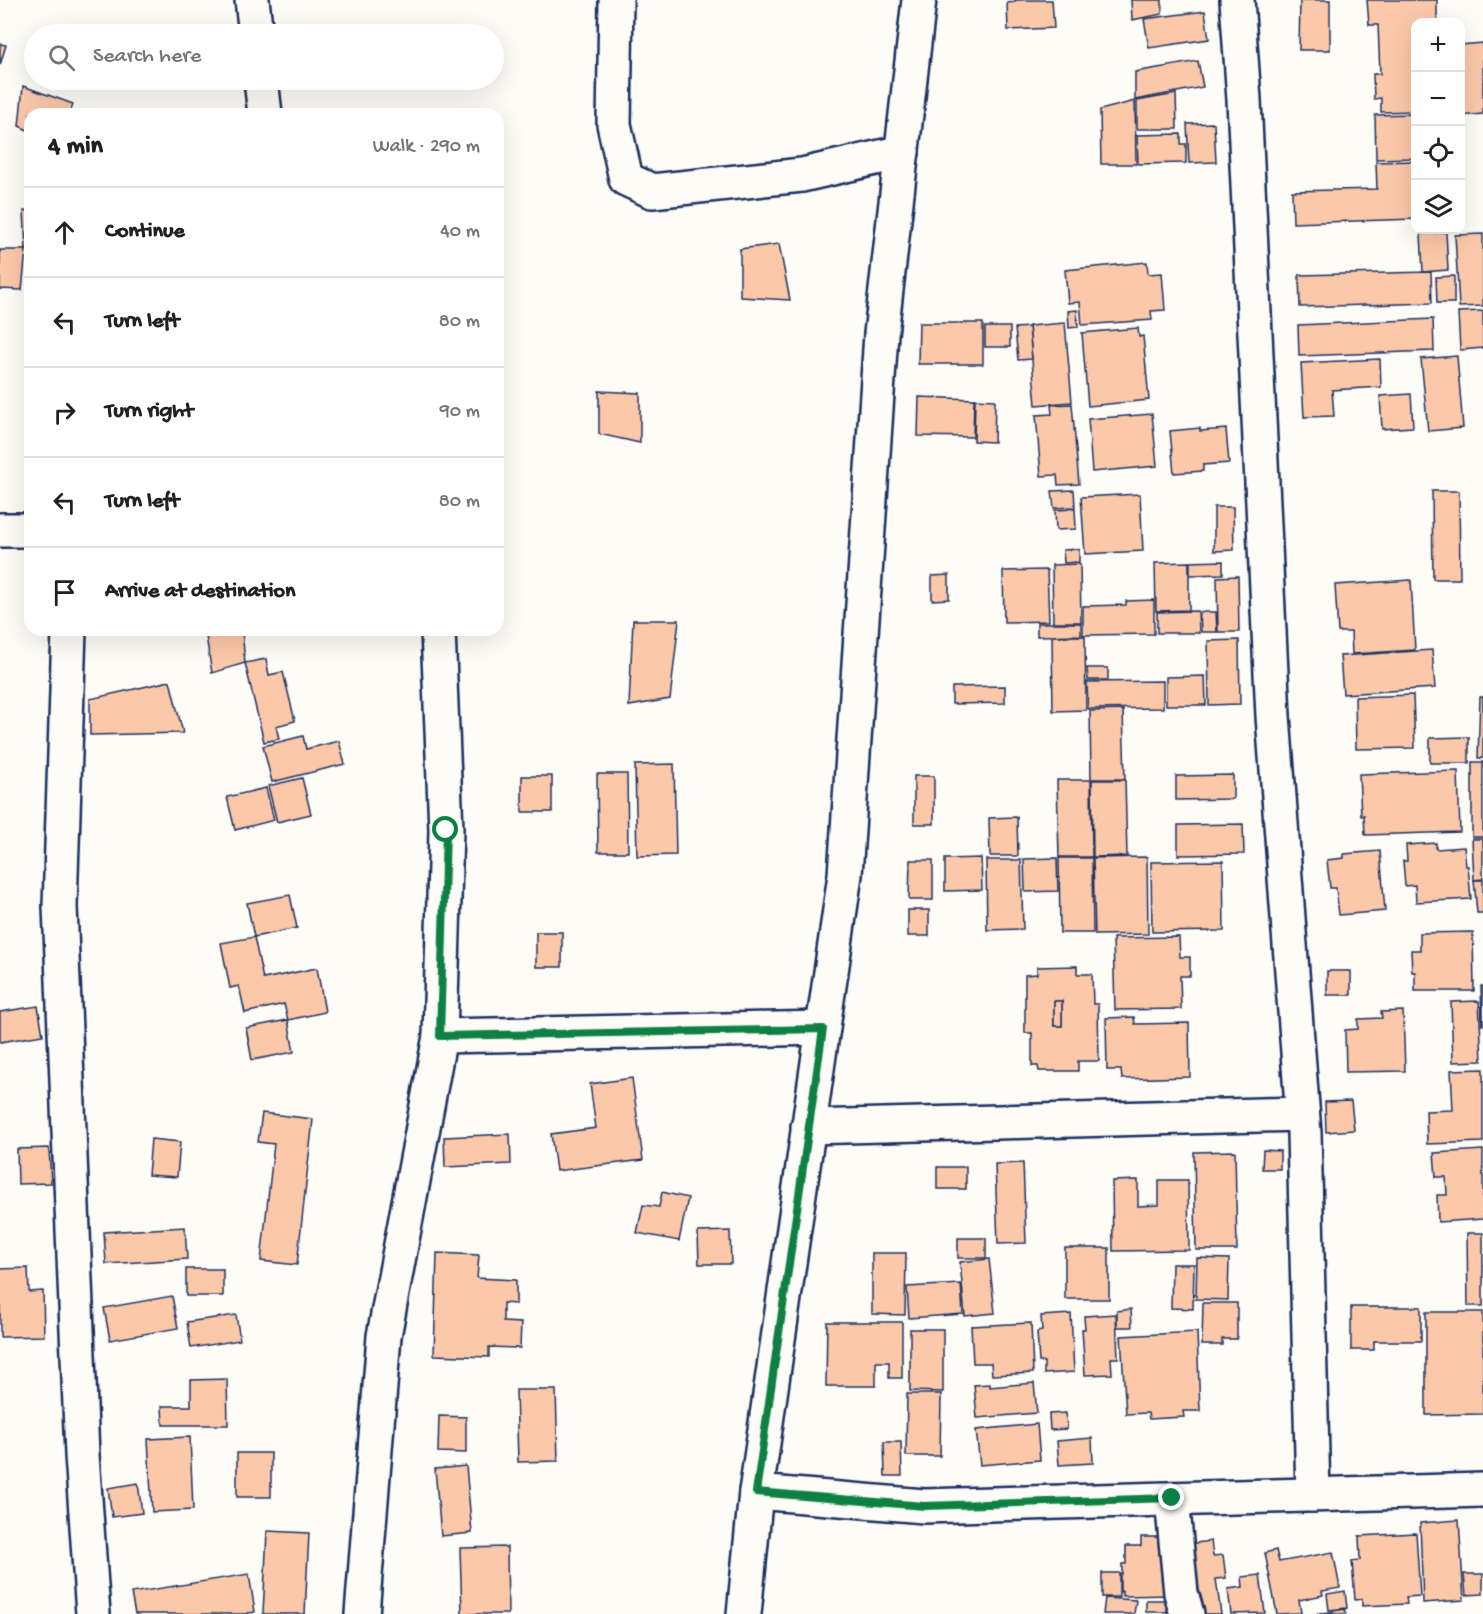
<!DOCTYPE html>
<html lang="en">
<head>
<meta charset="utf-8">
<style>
	:root { --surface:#fff; --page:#f6f6f6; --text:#202124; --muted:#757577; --line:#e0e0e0 }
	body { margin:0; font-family:"Gochi Hand",sans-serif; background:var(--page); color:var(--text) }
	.controls { position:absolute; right:18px; top:18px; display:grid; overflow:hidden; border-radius:12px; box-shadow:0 6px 24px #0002 }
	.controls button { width:54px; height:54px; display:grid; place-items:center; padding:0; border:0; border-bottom:2px solid var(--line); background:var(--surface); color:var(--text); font:30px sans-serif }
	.stop { position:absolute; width:18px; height:18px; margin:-14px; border:4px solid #0b8043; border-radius:50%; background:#fff }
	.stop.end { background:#0b8043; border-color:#fff; box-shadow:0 2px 6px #0008 }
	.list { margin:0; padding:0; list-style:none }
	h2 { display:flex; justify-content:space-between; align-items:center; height:78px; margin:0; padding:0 24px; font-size:26px }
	h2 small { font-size:20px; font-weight:400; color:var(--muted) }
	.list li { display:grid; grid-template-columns:39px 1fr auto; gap:18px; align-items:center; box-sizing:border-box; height:90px; padding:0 24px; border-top:2px solid var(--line) }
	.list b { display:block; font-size:22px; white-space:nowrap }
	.list em { font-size:20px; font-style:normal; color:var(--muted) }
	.icon { flex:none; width:33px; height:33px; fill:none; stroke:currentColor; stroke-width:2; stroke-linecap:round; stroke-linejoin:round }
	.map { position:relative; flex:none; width:1483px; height:1614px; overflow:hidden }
	.search { position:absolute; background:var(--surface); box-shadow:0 6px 24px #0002; left:24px; top:24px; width:480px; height:66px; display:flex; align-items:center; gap:15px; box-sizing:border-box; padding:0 21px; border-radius:33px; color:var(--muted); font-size:22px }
	.panel { position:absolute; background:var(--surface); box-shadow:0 6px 24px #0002; left:24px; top:108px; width:480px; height:528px; border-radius:18px }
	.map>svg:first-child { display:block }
</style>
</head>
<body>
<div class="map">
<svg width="1483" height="1614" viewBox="0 0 1483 1614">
	<rect width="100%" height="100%" fill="#fdfcf7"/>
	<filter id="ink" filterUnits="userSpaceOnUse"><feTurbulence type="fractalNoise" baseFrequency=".0167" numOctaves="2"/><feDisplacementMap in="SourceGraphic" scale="12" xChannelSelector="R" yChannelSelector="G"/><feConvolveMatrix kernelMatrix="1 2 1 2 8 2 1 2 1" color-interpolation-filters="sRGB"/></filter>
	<g filter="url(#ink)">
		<g fill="#fbc8aa" stroke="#1b2f5e" stroke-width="1.5" fill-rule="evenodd">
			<polygon points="1015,0 1052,0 1054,28 1008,30 1007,3 1015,2"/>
			<polygon points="1131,0 1162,0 1162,14 1132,20"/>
			<polygon points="1300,0 1330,0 1330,50 1299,50"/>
			<polygon points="1367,0 1437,0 1437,22 1416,22 1416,111 1381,112 1381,98 1374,99 1373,74 1380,74 1378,25 1369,25"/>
			<polygon points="1205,11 1209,39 1149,48 1144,19"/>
			<polygon points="1483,43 1483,114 1460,116 1460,45"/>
			<polygon points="0,44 6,45 0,65"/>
			<polygon points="1198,61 1203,87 1135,100 1135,72"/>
			<polygon points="23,86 73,104 70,114 30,114 30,131 19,126"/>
			<polygon points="1176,94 1177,129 1137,129 1137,101"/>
			<polygon points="1135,101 1136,164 1101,164 1100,110"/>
			<polygon points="1416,114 1416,158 1376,159 1375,115"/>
			<polygon points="1214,123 1216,162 1189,163 1187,124"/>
			<polygon points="1181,134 1181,144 1186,144 1186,163 1138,164 1137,135"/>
			<polygon points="1416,161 1416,219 1293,223 1292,191 1377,189 1376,162"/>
			<polygon points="24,211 30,211 30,249 26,250"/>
			<polygon points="1446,232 1448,270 1423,272 1421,234"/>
			<polygon points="1483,234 1483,306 1459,307 1455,235"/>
			<polygon points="779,244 790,300 740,297 740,249"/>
			<polygon points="0,250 26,250 22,290 0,289"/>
			<polygon points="1147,262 1148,274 1162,273 1165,310 1151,311 1152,320 1082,325 1080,302 1068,303 1065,270"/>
			<polygon points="1431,272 1432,303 1300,307 1299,275"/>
			<polygon points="1454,276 1454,303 1437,303 1436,277"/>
			<polygon points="1077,310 1078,327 1069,328 1068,311"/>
			<polygon points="1483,311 1483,348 1460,350 1458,312"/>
			<polygon points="1433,319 1434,351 1299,356 1298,325"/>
			<polygon points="919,323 983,323 983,364 918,364"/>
			<polygon points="1065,323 1072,402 1036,405 1029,326"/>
			<rect x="985" y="327" width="25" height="20"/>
			<polygon points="1029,327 1032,359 1018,360 1015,328"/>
			<polygon points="1138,328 1139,337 1143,336 1149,400 1088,406 1082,333"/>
			<polygon points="1457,356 1463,428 1428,431 1421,359"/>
			<polygon points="1380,359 1381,387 1332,390 1334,416 1304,417 1301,363"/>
			<polygon points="599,391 640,393 640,443 599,434"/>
			<polygon points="1411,394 1413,427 1382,429 1380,396"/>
			<polygon points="919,397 974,399 973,437 918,436"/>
			<polygon points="975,399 995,400 994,442 974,441"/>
			<polygon points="1072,404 1079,484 1058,485 1057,475 1041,476 1036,415 1052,414 1051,405"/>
			<polygon points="1152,414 1157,466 1092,472 1088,419"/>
			<polygon points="1200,428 1200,431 1226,429 1229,463 1203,465 1203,471 1174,473 1170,431"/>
			<polygon points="1074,490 1075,507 1054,508 1052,491"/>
			<polygon points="1432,491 1459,491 1460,579 1433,579"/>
			<polygon points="1140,494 1143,551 1085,554 1081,497"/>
			<polygon points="1214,507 1233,507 1234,550 1214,551"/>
			<polygon points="1075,509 1076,529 1056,530 1055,510"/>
			<polygon points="1079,549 1079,562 1064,563 1063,550"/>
			<polygon points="1223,561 1223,574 1190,575 1190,562"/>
			<polygon points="1189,562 1189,610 1156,611 1155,563"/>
			<polygon points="1080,564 1081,622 1053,622 1052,565"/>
			<polygon points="1047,570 1049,621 1004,622 1003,571"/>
			<polygon points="949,575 949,599 932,600 932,576"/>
			<polygon points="1238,576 1239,632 1218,632 1217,577"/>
			<polygon points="1411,580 1415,650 1352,654 1351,632 1338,632 1335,585"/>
			<polygon points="1154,600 1154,634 1083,635 1083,606 1126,605 1126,601"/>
			<polygon points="1198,611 1199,633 1157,633 1157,612"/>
			<polygon points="1200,612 1216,612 1217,632 1201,632"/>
			<polygon points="633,620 679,620 670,699 629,706"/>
			<polygon points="1037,623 1081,623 1081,635 1037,636"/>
			<polygon points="205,630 242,630 245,663 212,673"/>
			<polygon points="1052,636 1085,636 1086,710 1053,711"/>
			<polygon points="1239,640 1240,704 1209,705 1208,641"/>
			<polygon points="1432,650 1435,688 1343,694 1340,656"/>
			<polygon points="266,659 269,675 283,672 295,721 276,726 279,739 264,742 245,663"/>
			<polygon points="1087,668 1108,668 1108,680 1088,680"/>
			<polygon points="1205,676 1206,705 1166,705 1166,677"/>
			<polygon points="170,681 183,733 90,735 90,699"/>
			<polygon points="1163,681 1163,708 1088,709 1087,682"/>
			<polygon points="1005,686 1005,703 952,704 952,687"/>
			<polygon points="1413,695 1415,748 1356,749 1355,697"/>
			<polygon points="1480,697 1483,697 1483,758 1478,758"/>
			<polygon points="1123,710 1125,779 1091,779 1090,711"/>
			<polygon points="303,736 306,749 339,741 345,764 272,782 263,746"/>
			<polygon points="1469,737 1469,763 1430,763 1430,738"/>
			<rect x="1472" y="762" width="11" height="75"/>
			<polygon points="674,764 676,855 637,856 635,765"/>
			<polygon points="1458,771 1460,832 1365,835 1364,815 1361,816 1359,774"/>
			<polygon points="597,774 627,774 628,852 598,852"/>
			<polygon points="1233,775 1233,799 1176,800 1176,776"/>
			<rect x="522" y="776" width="30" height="36"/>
			<rect x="914" y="776" width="20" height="48"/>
			<polygon points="302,778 311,814 277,822 268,786"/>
			<polygon points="1057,780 1091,780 1092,857 1059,857"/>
			<polygon points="1092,780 1125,780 1127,856 1093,857"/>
			<polygon points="266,788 274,820 235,830 227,797"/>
			<polygon points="1017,817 1018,856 990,856 989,818"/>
			<polygon points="1243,824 1244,854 1178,855 1178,825"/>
			<polygon points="1472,839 1483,839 1483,879 1474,880"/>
			<polygon points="1436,843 1436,849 1464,847 1466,866 1468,866 1471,899 1416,902 1415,885 1405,886 1403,861 1407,861 1406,845"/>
			<polygon points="1380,851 1385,911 1339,915 1336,888 1330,888 1327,860 1344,858 1344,854"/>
			<polygon points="1147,857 1148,934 1095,935 1093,858"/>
			<polygon points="981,858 982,890 945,891 945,859"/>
			<polygon points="1057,858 1058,891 1025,892 1024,859"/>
			<polygon points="1059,858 1092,858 1093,933 1060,933"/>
			<polygon points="910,860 933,860 933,900 909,900"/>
			<polygon points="986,860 1021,860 1023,929 987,930"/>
			<polygon points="1223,861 1224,931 1152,932 1151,862"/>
			<polygon points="1474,880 1483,880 1483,913 1477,913"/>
			<polygon points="290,895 297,928 254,937 247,903"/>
			<rect x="908" y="910" width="21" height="26"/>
			<rect x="536" y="932" width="26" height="35"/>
			<polygon points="1473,932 1474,991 1415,991 1415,972 1412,972 1411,950 1420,950 1420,933"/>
			<polygon points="254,937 263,979 317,968 325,1012 288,1020 284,1004 245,1013 239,986 230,988 221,943"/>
			<polygon points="1179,937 1180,957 1190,957 1190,976 1180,976 1181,1009 1115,1010 1113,938"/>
			<path d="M1077 966V974H1092L1093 1004H1098L1099 1061H1078V1071H1039L1038 1066H1032V1033H1025V975L1037 974V967ZM1054 1001H1062V1026H1054Z"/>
			<rect x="1327" y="971" width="24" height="24"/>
			<polygon points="1481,986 1483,986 1483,1025 1482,1025"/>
			<rect x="1054" y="1001" width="8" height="25"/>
			<polygon points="1479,1001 1482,1061 1453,1062 1451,1002"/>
			<polygon points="38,1006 43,1035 0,1042 0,1012"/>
			<polygon points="1403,1011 1405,1071 1346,1072 1345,1030 1358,1029 1358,1019 1382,1018 1381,1012"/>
			<polygon points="1134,1017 1135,1024 1189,1023 1190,1077 1122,1079 1121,1070 1107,1070 1106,1018"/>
			<polygon points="288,1020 294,1052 252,1060 246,1028"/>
			<polygon points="1483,1069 1483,1142 1427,1144 1426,1111 1453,1110 1451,1070"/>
			<polygon points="632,1078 643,1160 556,1171 551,1134 596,1128 590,1084"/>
			<polygon points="1351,1101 1354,1130 1326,1132 1325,1102"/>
			<polygon points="262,1113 313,1119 297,1265 261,1261 274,1144 258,1142"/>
			<polygon points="510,1134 511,1164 445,1167 444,1137"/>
			<polygon points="151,1139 180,1142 177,1177 148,1175"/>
			<polygon points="49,1148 51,1183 18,1184 17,1149"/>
			<polygon points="1263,1150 1280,1151 1280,1169 1262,1169"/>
			<polygon points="1483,1150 1483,1219 1438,1222 1437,1195 1447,1195 1446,1177 1436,1177 1434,1153"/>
			<polygon points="1235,1151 1237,1250 1196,1250 1194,1152"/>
			<polygon points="1023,1163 1026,1243 998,1244 995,1164"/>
			<rect x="937" y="1167" width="29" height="22"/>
			<polygon points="1138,1180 1138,1206 1159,1205 1159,1180 1188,1180 1189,1250 1113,1251 1112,1181"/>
			<polygon points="662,1192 688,1198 679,1241 637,1233 643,1205 659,1207"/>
			<polygon points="185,1227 187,1259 106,1264 104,1232"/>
			<polygon points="730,1231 731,1264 699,1264 698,1232"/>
			<polygon points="1467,1233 1483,1233 1483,1306 1468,1306"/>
			<rect x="958" y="1238" width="28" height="20"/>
			<rect x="1065" y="1248" width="44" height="51"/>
			<polygon points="437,1253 479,1255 477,1278 516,1280 516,1304 503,1303 503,1322 521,1323 520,1348 489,1347 489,1357 434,1355"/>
			<polygon points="872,1253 906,1253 905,1315 872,1314"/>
			<polygon points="1197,1258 1229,1259 1228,1300 1196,1299"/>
			<polygon points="989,1259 995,1313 965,1316 960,1262"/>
			<polygon points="1172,1264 1194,1264 1193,1309 1171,1308"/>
			<polygon points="28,1268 29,1292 43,1291 44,1336 0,1337 0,1269"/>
			<rect x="186" y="1269" width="37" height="27"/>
			<polygon points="961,1284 963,1314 909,1318 907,1287"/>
			<polygon points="172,1296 178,1328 110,1340 104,1308"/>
			<polygon points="1203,1303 1237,1303 1237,1339 1222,1339 1222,1345 1202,1345"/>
			<polygon points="1351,1307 1421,1307 1421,1341 1374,1341 1374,1350 1351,1350"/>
			<polygon points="1131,1309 1132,1327 1117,1327 1117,1311"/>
			<polygon points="1426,1312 1483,1312 1483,1414 1426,1415"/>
			<polygon points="1071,1314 1074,1372 1044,1374 1044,1362 1039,1362 1037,1332 1042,1331 1041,1316"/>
			<polygon points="1116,1314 1118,1358 1111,1358 1112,1374 1085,1375 1082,1329 1085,1329 1084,1316"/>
			<polygon points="236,1315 240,1340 191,1348 187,1322"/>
			<polygon points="827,1322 902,1322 902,1378 889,1378 889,1362 876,1362 876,1386 826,1386"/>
			<polygon points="1031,1323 1033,1373 992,1375 991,1363 973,1363 971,1326"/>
			<polygon points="910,1329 943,1329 943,1392 910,1391"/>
			<polygon points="1197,1332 1200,1411 1183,1411 1184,1417 1149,1419 1148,1413 1126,1414 1121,1336"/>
			<polygon points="227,1379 228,1425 163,1425 162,1406 191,1406 191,1380"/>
			<polygon points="1034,1383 1037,1413 977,1418 974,1385 990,1384 990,1387"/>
			<polygon points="516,1390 556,1390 558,1461 518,1462"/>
			<polygon points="907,1394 941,1394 940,1456 906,1456"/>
			<polygon points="1066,1413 1067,1429 1050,1430 1049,1414"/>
			<polygon points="439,1416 466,1417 466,1453 438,1452"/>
			<polygon points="1037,1424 1040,1460 980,1465 976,1430"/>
			<polygon points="190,1437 193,1510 152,1512 148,1439"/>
			<polygon points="1092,1438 1093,1463 1059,1465 1057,1441"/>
			<polygon points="884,1442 901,1442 902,1476 885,1476"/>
			<rect x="237" y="1453" width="34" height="44"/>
			<polygon points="466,1466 472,1533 441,1536 435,1469"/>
			<polygon points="138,1483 142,1513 112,1517 108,1488"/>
			<polygon points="1459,1520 1464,1600 1423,1603 1420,1523"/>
			<polygon points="267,1531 309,1533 305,1614 263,1614"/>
			<polygon points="1416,1533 1420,1596 1406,1597 1407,1604 1362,1606 1362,1599 1355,1600 1352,1561 1360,1560 1359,1536"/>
			<polygon points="1141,1537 1171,1537 1172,1595 1122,1596 1122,1591 1120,1592 1120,1574 1122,1574 1122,1564 1126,1564 1126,1546 1141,1546"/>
			<polygon points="1211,1541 1213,1556 1223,1555 1226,1578 1216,1579 1221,1614 1198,1614 1188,1544"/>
			<polygon points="507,1547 508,1614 462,1614 460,1548"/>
			<polygon points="1276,1550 1279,1562 1333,1552 1340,1588 1322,1591 1323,1595 1299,1600 1301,1613 1277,1614 1265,1553"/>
			<rect x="1102" y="1573" width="17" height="24"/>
			<polygon points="249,1574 255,1612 244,1614 135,1614 131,1593"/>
			<polygon points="1464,1574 1483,1574 1483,1594 1466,1595"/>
			<polygon points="1260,1575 1265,1613 1231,1614 1228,1589 1243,1587 1242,1577"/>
			<polygon points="1345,1591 1347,1608 1329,1610 1327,1594"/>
			<polygon points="1105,1598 1136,1600 1134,1614 1103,1614"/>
			<rect x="1146" y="1600" width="31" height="12"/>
			<polygon points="1345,1609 1346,1614 1317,1614"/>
		</g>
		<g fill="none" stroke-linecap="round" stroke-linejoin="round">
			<defs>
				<g id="street">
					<polyline points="252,0 256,34"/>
					<polyline points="616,0 614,124 626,179 652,191 802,175 902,152"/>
					<polyline points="1237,0 1244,100 1273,716 1304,1133 1313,1495"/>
					<polyline points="261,80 265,114"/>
					<polyline points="0,530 27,530 30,532"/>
					<polyline points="69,630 60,906 82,1455 93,1614"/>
					<polyline points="440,1036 823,1028"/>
					<polyline points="808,1127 1302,1114"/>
					<polyline points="756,1492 924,1506 1483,1490"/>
					<polyline points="1172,1499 1181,1593 1187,1614"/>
					<polyline points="362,1614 384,1336 440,1036 446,830 438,630"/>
					<polyline points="744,1614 756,1492 845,875 881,334 919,0"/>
				</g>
			</defs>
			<use href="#street" stroke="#1b2f5e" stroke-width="38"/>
			<use href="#street" stroke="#fdfcf7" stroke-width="33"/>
		</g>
	</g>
	<g fill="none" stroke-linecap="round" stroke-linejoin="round" filter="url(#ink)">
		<polyline stroke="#0b8043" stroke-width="8" points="446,830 440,1036 823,1029 756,1492 924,1506 1172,1498"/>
	</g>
</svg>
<div class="controls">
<button>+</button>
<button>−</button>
<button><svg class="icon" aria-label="locate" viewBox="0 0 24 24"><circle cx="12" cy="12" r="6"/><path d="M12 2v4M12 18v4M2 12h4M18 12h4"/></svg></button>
<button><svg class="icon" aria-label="layers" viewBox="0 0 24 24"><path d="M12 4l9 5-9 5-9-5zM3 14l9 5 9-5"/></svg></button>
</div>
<div class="stop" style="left:446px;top:830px"></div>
<div class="stop end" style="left:1172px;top:1498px"></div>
<div class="search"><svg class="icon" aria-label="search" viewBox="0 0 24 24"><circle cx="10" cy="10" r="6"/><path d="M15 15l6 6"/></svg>Search here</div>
<section class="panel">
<h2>4 min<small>Walk · 290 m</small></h2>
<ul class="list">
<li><svg class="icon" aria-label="ahead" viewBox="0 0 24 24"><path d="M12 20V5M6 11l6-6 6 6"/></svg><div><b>Continue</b></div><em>40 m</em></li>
<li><svg class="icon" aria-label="left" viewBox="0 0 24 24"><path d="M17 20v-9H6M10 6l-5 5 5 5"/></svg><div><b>Turn left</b></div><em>80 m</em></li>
<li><svg class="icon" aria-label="right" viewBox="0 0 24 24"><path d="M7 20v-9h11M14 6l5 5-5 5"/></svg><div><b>Turn right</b></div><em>90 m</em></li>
<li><svg class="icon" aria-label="left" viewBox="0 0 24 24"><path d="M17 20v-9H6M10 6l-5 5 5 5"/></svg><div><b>Turn left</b></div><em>80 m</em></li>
<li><svg class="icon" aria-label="arrive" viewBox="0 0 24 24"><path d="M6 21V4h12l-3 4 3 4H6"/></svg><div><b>Arrive at destination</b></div></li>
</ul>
</section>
</div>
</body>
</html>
